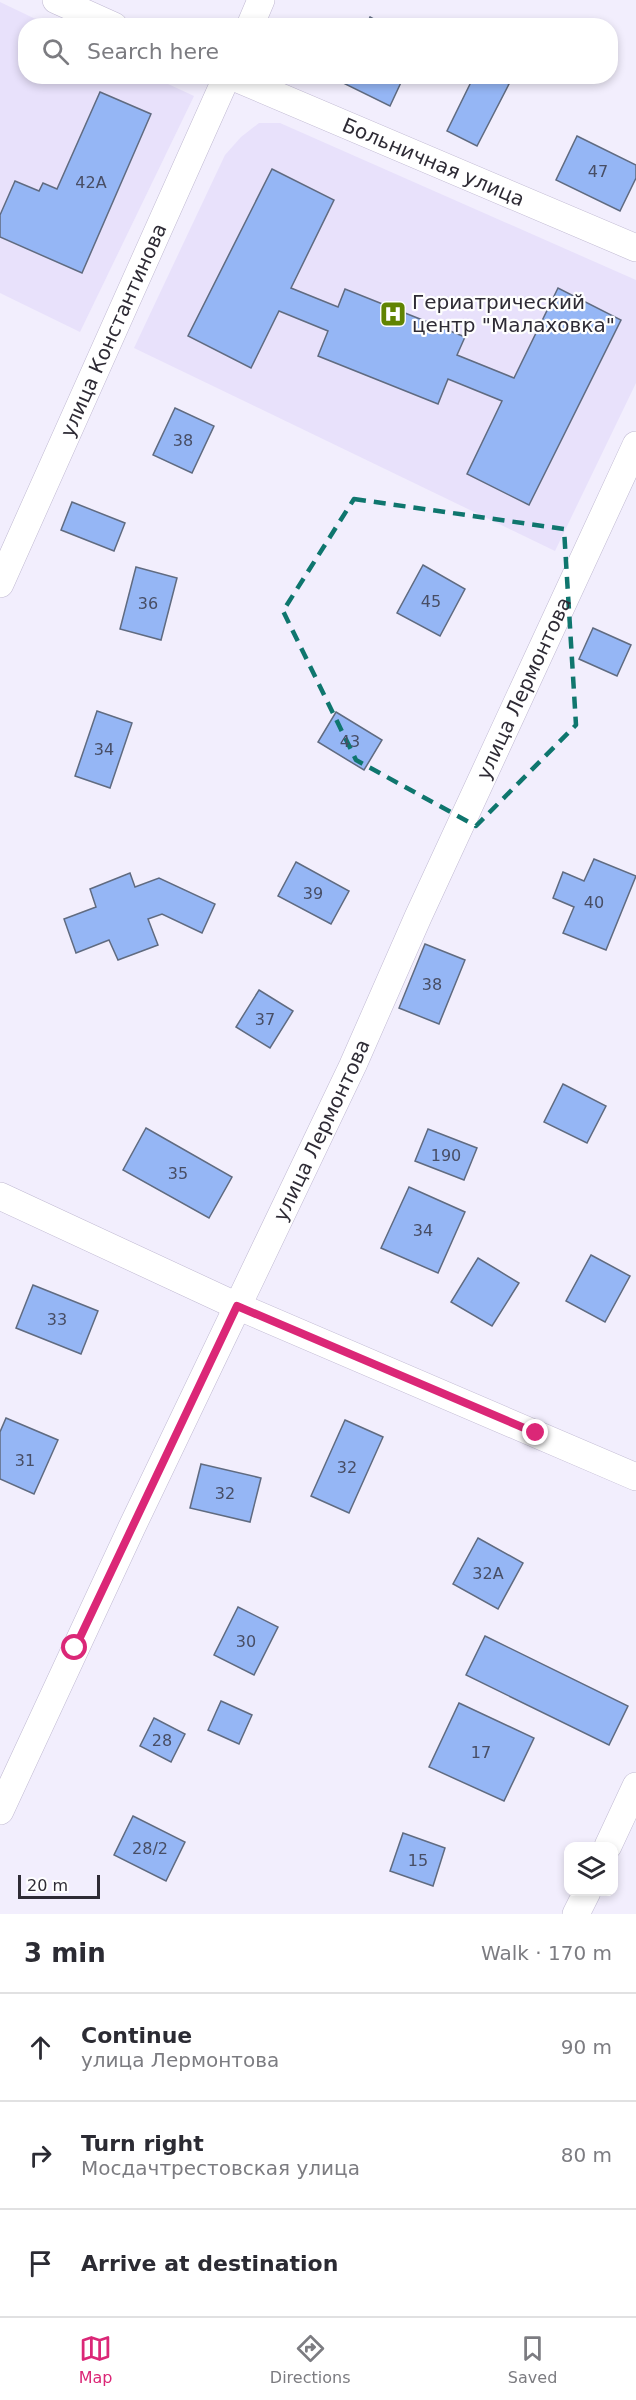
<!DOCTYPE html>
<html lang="en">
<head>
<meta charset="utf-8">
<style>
	:root { --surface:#fff; --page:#f2f2f3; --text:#2b2b33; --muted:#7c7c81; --line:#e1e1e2; --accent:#db2777 }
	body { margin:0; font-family:"DejaVu Sans",sans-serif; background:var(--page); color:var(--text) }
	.controls { position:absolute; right:18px; bottom:18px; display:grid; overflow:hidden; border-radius:12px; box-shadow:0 3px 9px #0003 }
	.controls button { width:54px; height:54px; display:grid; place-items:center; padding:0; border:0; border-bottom:2px solid var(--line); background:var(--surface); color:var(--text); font:30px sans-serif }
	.scale { position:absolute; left:18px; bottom:15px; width:82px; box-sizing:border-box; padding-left:6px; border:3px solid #2e2b35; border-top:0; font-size:16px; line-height:21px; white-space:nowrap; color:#2e2b35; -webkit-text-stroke:4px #fefefe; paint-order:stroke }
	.stop { position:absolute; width:18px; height:18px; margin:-14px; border:4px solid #db2777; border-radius:50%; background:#fff }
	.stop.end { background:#db2777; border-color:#fff; box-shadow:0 2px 6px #0008 }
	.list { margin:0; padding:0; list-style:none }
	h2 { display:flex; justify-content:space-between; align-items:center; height:78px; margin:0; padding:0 24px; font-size:26px }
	h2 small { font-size:20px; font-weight:400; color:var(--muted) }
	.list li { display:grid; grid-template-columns:39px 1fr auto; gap:18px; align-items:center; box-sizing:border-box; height:108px; padding:0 24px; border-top:2px solid var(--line) }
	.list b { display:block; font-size:22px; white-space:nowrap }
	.list p { margin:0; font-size:20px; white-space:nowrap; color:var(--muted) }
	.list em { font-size:20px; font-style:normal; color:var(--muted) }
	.icon { flex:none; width:33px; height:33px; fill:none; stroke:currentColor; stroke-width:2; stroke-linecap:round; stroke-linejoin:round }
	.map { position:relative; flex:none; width:636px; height:1914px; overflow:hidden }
	.search { position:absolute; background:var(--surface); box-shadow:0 3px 9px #0003; left:18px; right:18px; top:18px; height:66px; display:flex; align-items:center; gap:15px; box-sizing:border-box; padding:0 21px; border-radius:24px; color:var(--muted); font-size:22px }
	.sheet { height:402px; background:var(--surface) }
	nav { display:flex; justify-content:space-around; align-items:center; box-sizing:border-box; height:84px; border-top:2px solid var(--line); background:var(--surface); font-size:16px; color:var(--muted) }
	nav a { display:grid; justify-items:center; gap:3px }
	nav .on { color:var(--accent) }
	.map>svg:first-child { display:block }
</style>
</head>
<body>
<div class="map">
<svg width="636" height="1914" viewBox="0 0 636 1914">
	<rect width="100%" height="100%" fill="#f2eefd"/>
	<g fill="#e8e1fb">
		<polygon points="0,2 48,25 26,26 26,76 153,77 194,96 80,332 0,293"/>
		<polygon points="259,123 280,123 636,280 636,383 555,551 134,348 225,155 241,137"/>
	</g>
	<g fill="#95b6f5" stroke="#606b80" stroke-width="1.5">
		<polygon points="370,17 386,26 366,26"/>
		<polygon points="341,76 404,76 390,106 339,81"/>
		<polygon points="474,76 493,76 509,84 477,146 447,131"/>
		<polygon points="100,92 151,114 82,273 0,237 0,215 15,181 39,191 43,183 57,189"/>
		<polygon points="577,136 636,165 636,178 620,211 556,180"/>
		<polygon points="272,169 334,200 291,288 338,307 345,289 465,337 457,355 514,378 558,288 621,320 529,505 467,474 502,401 448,379 438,404 318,356 328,331 279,311 251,368 188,336"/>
		<polygon points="175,408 214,426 192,473 153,455"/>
		<polygon points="72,502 125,523 114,551 61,530"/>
		<polygon points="423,565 465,589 440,636 397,613"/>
		<polygon points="136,567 177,578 161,640 120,629"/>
		<polygon points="593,628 631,645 617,676 579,659"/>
		<polygon points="97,711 132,723 110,788 75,776"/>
		<polygon points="336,712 382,740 364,770 318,742"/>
		<polygon points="594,859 636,876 606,950 563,933 574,907 553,898 563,872 584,881"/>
		<polygon points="296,862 349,891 331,924 278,896"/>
		<polygon points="130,873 135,887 159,878 215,904 202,933 162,914 148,919 158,945 118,960 109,940 76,953 64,919 96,907 90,889"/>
		<polygon points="425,944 465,960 439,1024 399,1008"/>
		<polygon points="259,990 293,1011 270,1048 236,1027"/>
		<polygon points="563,1084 606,1106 587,1143 544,1122"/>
		<polygon points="146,1128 232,1177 209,1218 123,1170"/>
		<polygon points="428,1129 477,1148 464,1180 415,1161"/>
		<polygon points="409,1187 465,1212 438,1273 381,1248"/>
		<polygon points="591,1255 630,1276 605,1322 566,1301"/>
		<polygon points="478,1258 519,1283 492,1326 451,1302"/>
		<polygon points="33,1285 98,1311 81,1354 16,1328"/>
		<polygon points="6,1418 58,1440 34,1494 0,1479 0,1432"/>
		<polygon points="345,1420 383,1437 349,1513 311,1496"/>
		<polygon points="201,1464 261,1478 250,1522 190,1508"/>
		<polygon points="478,1538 523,1563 498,1609 453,1584"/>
		<polygon points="238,1607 278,1627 254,1675 214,1655"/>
		<polygon points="485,1636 628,1706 609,1745 466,1675"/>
		<polygon points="221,1701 252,1715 239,1744 208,1730"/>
		<polygon points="459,1703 534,1738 504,1801 429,1767"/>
		<polygon points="154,1718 185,1734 171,1762 140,1746"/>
		<polygon points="133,1816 185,1842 166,1881 114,1855"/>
		<polygon points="403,1833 445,1848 433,1886 390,1871"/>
	</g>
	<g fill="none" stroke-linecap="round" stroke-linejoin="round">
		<defs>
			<g id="street">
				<polyline points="56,0 114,26"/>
				<polyline points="250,26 261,0"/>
				<path id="s1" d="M231 76 636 248"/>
				<path id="s2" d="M0 584 227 76"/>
				<polyline points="0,1196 237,1306 636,1477"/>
				<path id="s3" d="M0 1811 131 1529 353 1065 418 917 636 445"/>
				<polyline points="608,1846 636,1786"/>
				<polyline points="576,1914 587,1892"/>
			</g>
		</defs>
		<use href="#street" stroke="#c0b9d2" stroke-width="28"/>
		<use href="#street" stroke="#fff" stroke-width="27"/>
	</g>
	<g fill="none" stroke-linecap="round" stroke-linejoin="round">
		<polyline stroke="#db2777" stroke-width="8" points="75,1648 237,1306 536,1433"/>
	</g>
	<path fill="none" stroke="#0f766e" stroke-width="4.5" stroke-dasharray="12 8" stroke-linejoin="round" d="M354 499 564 529 576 725 476 826 356 760 283 611Z"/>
	<defs>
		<symbol id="hospital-square" viewBox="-11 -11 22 22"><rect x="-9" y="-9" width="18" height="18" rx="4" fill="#618402" stroke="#fefefe"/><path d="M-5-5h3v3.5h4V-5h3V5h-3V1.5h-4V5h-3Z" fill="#fff"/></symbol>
	</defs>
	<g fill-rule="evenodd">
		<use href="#hospital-square" x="378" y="299" width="30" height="30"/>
	</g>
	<g text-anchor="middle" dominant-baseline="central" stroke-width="4.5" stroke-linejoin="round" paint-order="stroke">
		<g font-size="16" fill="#484e65">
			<text x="598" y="171">47</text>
			<text x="91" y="182">42А</text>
			<text x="183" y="440">38</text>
			<text x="431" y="601">45</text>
			<text x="148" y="603">36</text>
			<text x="350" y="741">43</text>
			<text x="104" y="749">34</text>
			<text x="313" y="893">39</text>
			<text x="594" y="902">40</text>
			<text x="432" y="984">38</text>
			<text x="265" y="1019">37</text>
			<text x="446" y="1155">190</text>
			<text x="178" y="1173">35</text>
			<text x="423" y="1230">34</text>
			<text x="57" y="1319">33</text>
			<text x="25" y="1460">31</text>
			<text x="347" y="1467">32</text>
			<text x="225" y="1493">32</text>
			<text x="488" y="1573">32А</text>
			<text x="246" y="1641">30</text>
			<text x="162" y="1740">28</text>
			<text x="481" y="1752">17</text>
			<text x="150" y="1848">28/2</text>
			<text x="418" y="1860">15</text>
		</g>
		<g font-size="20" fill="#2e2b35" stroke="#fefefe">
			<text stroke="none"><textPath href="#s1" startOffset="220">Больничная улица</textPath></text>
			<text stroke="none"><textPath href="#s2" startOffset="278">улица Константинова</textPath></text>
			<text stroke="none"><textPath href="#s3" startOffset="1239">улица Лермонтова</textPath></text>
			<text stroke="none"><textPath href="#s3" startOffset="753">улица Лермонтова</textPath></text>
		</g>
		<g font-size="20" fill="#2e2b35" stroke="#fefefe" text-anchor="start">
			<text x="412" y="302">Гериатрический<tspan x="412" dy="23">центр "Малаховка"</tspan></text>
		</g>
	</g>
</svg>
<div class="controls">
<button><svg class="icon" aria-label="layers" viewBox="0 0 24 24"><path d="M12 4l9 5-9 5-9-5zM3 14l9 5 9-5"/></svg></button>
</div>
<div class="scale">20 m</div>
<div class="stop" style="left:75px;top:1648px"></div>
<div class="stop end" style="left:536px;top:1433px"></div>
<div class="search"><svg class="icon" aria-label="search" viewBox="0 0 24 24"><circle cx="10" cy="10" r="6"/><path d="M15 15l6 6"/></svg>Search here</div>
</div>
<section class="sheet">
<h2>3 min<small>Walk · 170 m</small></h2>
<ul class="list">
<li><svg class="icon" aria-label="ahead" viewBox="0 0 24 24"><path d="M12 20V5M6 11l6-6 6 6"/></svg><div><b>Continue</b><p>улица Лермонтова</p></div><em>90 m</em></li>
<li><svg class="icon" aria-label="right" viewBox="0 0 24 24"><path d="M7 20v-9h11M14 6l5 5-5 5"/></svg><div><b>Turn right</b><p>Мосдачтрестовская улица</p></div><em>80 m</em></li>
<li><svg class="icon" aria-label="arrive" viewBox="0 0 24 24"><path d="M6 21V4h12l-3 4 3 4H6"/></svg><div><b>Arrive at destination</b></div></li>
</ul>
</section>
<nav>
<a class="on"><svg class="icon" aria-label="map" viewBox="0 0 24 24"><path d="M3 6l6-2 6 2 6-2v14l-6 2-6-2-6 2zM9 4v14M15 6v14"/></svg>Map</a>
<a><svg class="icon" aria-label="directions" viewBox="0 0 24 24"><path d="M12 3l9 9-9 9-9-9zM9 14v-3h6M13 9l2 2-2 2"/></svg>Directions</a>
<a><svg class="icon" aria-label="saved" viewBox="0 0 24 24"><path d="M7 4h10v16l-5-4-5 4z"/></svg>Saved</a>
</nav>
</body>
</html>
